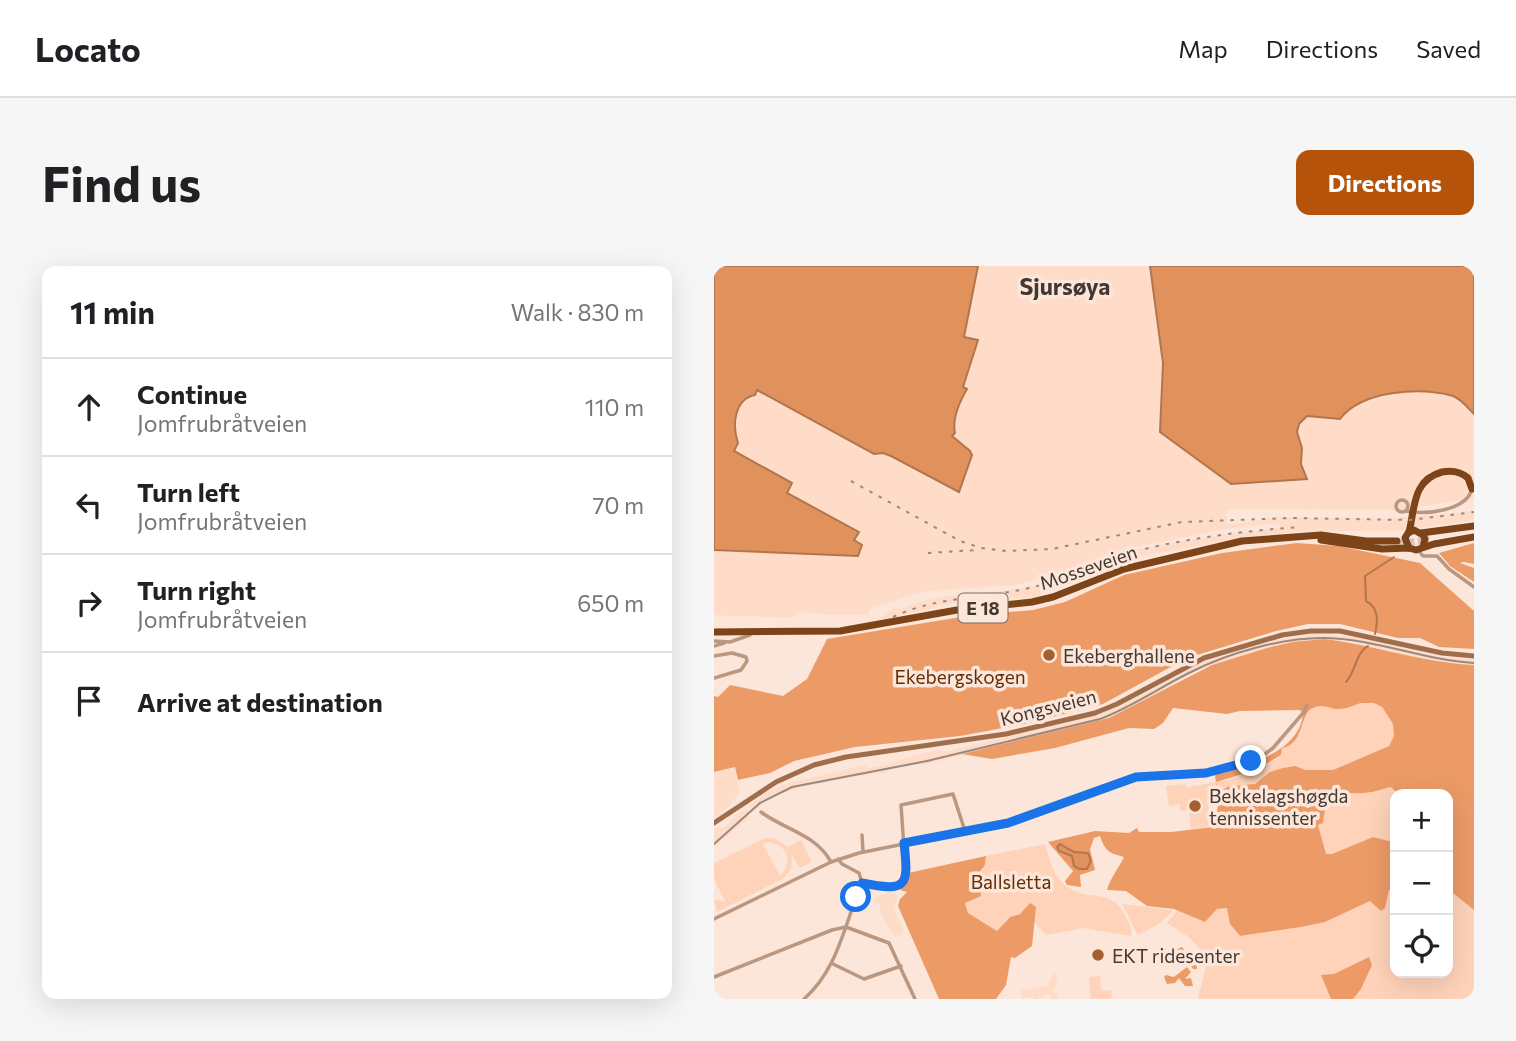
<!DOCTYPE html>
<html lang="en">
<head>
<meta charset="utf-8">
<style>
	:root { --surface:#fff; --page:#f6f6f6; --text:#202124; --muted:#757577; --line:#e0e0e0; --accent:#b45309 }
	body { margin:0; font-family:Commissioner,sans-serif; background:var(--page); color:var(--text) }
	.controls { position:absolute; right:21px; bottom:21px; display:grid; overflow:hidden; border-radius:14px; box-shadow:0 7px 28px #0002 }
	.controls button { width:63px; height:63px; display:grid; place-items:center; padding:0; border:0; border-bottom:2px solid var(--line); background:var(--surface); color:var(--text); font:35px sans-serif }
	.stop { position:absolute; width:21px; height:21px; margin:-16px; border:5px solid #1a73e8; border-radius:50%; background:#fff }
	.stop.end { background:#1a73e8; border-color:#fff; box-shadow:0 2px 7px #0008 }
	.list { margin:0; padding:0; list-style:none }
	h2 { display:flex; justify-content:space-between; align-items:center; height:91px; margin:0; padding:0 28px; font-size:30px }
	h2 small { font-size:23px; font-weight:400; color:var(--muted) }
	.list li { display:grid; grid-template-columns:46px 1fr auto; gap:21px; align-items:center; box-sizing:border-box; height:98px; padding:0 28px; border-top:2px solid var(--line) }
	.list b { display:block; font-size:26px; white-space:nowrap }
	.list p { margin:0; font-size:23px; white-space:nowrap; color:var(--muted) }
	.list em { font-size:23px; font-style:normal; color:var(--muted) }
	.icon { flex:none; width:38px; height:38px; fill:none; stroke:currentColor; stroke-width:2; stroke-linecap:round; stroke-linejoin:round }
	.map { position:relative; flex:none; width:760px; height:733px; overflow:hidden; border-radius:14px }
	header { display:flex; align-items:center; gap:42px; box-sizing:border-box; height:98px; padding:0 35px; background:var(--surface); border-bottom:2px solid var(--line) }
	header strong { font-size:33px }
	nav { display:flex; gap:38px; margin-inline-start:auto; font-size:24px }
	.intro { display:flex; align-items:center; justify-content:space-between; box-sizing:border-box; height:168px; padding:0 42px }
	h1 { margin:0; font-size:49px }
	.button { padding:18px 32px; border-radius:14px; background:var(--accent); color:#fff; font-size:24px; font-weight:700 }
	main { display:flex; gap:42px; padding:0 42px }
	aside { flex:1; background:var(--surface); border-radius:14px; box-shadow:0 7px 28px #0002 }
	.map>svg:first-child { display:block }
</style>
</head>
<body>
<header>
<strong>Locato</strong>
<nav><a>Map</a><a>Directions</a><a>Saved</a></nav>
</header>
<div class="intro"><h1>Find us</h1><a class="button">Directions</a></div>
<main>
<aside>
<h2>11 min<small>Walk · 830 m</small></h2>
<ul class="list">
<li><svg class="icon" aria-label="ahead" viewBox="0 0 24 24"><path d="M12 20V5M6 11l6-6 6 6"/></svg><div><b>Continue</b><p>Jomfrubråtveien</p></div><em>110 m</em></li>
<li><svg class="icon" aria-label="left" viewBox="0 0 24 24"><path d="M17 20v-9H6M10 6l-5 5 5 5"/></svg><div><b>Turn left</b><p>Jomfrubråtveien</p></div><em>70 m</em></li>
<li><svg class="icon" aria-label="right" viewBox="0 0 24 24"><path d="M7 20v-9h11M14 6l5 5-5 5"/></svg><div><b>Turn right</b><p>Jomfrubråtveien</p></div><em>650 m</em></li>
<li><svg class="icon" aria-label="arrive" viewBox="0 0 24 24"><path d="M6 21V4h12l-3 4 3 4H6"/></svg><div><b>Arrive at destination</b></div></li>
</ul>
</aside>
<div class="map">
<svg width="760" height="733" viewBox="0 0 760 733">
	<rect width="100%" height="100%" fill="#fce6d9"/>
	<g fill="#ffdcc7">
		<polygon points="264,0 436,0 449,97 446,166 593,213 590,199 587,198 588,182 583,166 584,158 593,150 626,153 631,145 648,136 699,124 740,131 760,148 760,232 686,244 512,243 513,259 565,251 669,253 760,245 760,254 680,265 597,265 528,271 410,294 329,327 325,331 266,334 224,340 223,342 164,354 180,342 188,343 212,334 253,327 279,326 316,321 386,294 422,284 480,273 566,262 566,257 512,263 412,283 347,308 301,319 212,325 156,342 154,348 124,349 82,346 79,352 0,349 0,284 144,290 140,275 144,266 73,227 78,217 20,185 24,177 22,168 24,142 31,132 41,129 43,124 160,188 169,187 177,190 246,224 258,189 256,185 238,170 245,140 253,123 248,122 264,74 250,71"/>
		<polygon points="602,368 643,371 730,391 760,393 760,400 729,398 635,375 610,373 573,377 483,404 396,453 213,498 198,499 173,505 172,507 162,507 92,520 63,529 38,546 34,540 52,527 73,517 152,499 153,502 167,500 202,489 223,484 234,485 384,449 410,438 488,396 559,374"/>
		<polygon points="21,501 25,527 13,542 0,553 0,507"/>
		<polygon points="33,543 36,547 34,549 35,551 0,581 0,562 10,562 26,546"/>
		<polygon points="180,624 184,632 179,640 189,663 188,668 180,671 167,648 165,637 162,637 160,632"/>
		<polygon points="340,706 343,710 342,720 338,724 343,728 343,733 338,733 335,728 324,733 320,733 319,730 308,733 307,724 317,724 334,719"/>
	</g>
	<g fill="#fed3b9" fill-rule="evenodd">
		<path d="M647 437H660L668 441 679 458 680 470 675 480 619 504H592L581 500 556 506 541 518 515 520 503 528 504 537 494 538 497 561 477 563 475 544 467 545 466 538 455 540 452 520 471 518 472 521C504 517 540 509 567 490L568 482 586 468 593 447 597 443 606 439 625 443Z"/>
		<path d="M677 521 684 528H681V572L675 575 659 571 618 588H612L604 559 609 557C613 525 621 528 650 527 658 527 668 523 677 521Z"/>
		<path d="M51 572 63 573 74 581 87 574 98 596 86 602 78 589 77 602 70 612 3 646 0 634 11 635 0 613V597ZM53 576C73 577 80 596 66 610L49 578Z"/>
		<path d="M331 578C336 594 339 611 354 621 373 636 397 621 411 649 415 656 418 662 417 670L369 662 332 669 319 655 322 641 295 651 283 665 254 647 251 637 267 630 264 608 271 599 272 590Z"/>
		<polygon points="681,620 681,707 734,707 735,628 740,628 760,644 760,733 484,733 494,692 476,672 453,657 464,644 491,656 503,643 513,642 516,658 526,670 587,661 611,656 656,635 661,638 673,631 677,621"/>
		<polygon points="408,638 458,644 458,646 445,658 424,669"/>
		<polygon points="386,710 387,724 379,725 397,724 398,733 377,733 375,711"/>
	</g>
	<g fill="#ec9b67" fill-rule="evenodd">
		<polygon points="583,277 625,280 706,297 760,345 760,383 725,381 706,372 684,372 626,358 594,358 562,365 473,392 389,438 311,458 246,470 141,481 80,495 56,507 24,514 21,501 0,506 0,430 4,431 16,419 69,430 93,413 113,373 259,349 319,344 351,336 410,309 508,287"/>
		<polygon points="760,277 760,298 750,296 746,297 760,302 760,316 736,300 725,287"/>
		<path d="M610 373C661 379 709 397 760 399V644L740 628H735L734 635V528H684L677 521C668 523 658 527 649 527 621 528 613 525 609 557L604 559 612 588H618L659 571 675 575 681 572V620L675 624 671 642 667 645 656 635 611 656 587 661 526 670 516 658 513 642 503 643 491 656 460 643 433 640 412 625 393 624C397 611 404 603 410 591 395 587 391 585 386 570L380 572 376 583 381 604 366 609 367 621 353 619 351 615 359 605 334 576 381 565 415 567 423 562 425 566H457L500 561 504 539 501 508C533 499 585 487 589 448L586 444 526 445 513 448 459 442 449 457 440 463 415 462 341 482 278 493 248 488 395 452 498 399 553 382 579 376ZM647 437H660L668 441 679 458 680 470 675 480 619 504H592L581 500 569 502 556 506 541 518 515 520 504 527 502 516 542 504 567 489 568 482C590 478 586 450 597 443 608 436 615 443 625 443 632 443 641 439 647 437Z"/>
		<polygon points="272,590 271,599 264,608 267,630 251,637 254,647 283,665 296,651 306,648 316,637 322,641 318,680 301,692 297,691 292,719 282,733 225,733 184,640 186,633 193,626 186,624 194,607"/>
		<path d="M468 681 474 690 482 688 483 703H479C476 696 468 690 460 689L461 684Z"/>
		<polygon points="655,691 658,699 647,723 639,733 617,733 607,709 620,708"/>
		<polygon points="473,701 477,706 471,713 477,712 479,720 471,720 465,712 461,717 453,718 450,711 452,709 460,711"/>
	</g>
	<g fill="#e0915c" stroke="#b1764f" stroke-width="2">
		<path d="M0 0H264L250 71 264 74 249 121 253 123C246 135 238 153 241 167L238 170 256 185 258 189 245 226 177 190 169 187 160 188 43 124 41 129C20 133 18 160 24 177L20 185 78 217 73 227 145 266 140 274 148 279 144 290 0 284Z"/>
		<path d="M436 0H760V148C754 142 747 133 739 130 706 121 648 124 626 153L593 150 585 158 583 166 588 182 587 198 593 213 517 218 446 166 449 97Z"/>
		<polygon points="346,578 360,586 374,587 377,595 373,603 365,603 360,600 358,590 345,585 343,581"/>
	</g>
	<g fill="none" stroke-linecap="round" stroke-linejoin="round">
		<g stroke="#b1764f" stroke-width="2">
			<path d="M661 368C664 355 665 342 652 335L651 310 680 291"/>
			<path d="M632 416C642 405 642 386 654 380"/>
		</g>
		<polyline stroke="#d7c3b8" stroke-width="7" stroke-dasharray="7 3.5" stroke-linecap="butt" points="683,278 715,274"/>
		<g stroke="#ba9781" stroke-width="3.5">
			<circle cx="688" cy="240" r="6"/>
			<path d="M692 245C712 249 752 245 758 223"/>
			<polyline points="704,284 709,290 723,290 735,303 760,321"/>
			<polyline points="0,375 16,376 36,369"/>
			<polyline points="0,380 10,377"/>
			<polyline points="0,390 18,387 32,391 33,395 27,404 0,412"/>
			<path d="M47 546C69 563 102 568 117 596"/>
			<polyline points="148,569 149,586"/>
			<path d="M148 617C164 620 182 628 192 611L187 539 239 528 251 565"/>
			<polyline points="0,653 117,596 145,587 294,557 422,511 492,507 543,494 559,482 590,446 593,439"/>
			<polyline points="119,698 150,713 187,700"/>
			<polyline points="0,711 118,664 132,661 175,677 201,733"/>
			<path d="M90 733C125 702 130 658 148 617L145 607 128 598 124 593"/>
		</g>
		<polyline stroke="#a06d4c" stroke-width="5" points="0,557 62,516 100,499 132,491 292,468 381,447 403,438 490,392 568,369 597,365 626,365 728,387 760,390"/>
		<g stroke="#7e4419" stroke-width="7">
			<path d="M695 266C701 243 698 214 728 206 738 204 746 205 754 212L758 223"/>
			<polyline points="707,267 760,260"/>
			<polyline points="607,274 668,283 695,282 702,284 720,278 760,271"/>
			<polyline points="695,282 691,272 694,267 700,264 709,269 711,273 709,281"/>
			<polyline points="0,366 126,365 243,344 318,336 339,331 410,303 528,275 607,269 652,275 683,275"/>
		</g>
		<path stroke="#98887f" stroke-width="2" d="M0 578 46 537 78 521 213 495 386 453C418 441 446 421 477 406 514 387 570 371 612 372 662 373 709 394 760 397"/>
		<g stroke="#98887f" stroke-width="2" stroke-dasharray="3.5 7" stroke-linecap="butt">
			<polyline points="137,215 246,275 267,282 292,285 338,283 468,256 577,252 696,254 760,246"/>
			<polyline points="214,287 263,284"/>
			<path d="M179 351C223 330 269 333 315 322 348 315 378 298 411 288 466 273 528 265 586 261"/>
		</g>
	</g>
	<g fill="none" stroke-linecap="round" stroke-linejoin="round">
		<path stroke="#1a73e8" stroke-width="9" d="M142 631 148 617C193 626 195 621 190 577L294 557 422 511 492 507 537 495"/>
	</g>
	<g fill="#a46031" stroke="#fce6d9" stroke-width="2.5">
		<circle cx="335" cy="389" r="7"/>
		<circle cx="481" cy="540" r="7"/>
		<circle cx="384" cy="689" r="7"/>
	</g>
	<g text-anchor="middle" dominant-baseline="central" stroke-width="7" stroke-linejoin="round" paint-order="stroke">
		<rect fill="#fce6d9" stroke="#7a6c64" stroke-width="2" x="244.5" y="327.5" width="49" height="29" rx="5"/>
		<g font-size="18" font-weight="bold" fill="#433832">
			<text x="269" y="342">E 18</text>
		</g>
		<g font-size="19" fill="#433832" stroke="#fce6d9">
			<text transform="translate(374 301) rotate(-19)">Mosseveien</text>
			<text transform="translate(334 441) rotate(-14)">Kongsveien</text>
		</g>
		<g font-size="19" fill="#433832" stroke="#fce6d9" text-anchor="start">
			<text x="349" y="389">Ekeberghallene</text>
			<text x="495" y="529">Bekkelagshøgda<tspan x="495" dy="22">tennissenter</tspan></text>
			<text x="398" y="689">EKT ridesenter</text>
		</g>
		<g font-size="19" fill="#612e04" stroke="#fce6d9">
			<text x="246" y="410">Ekebergskogen</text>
			<text x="297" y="615">Ballsletta</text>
		</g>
		<g font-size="23" font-weight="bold" fill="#433832" stroke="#fce6d9">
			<text x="351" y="20">Sjursøya</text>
		</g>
	</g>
</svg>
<div class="controls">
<button>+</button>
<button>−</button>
<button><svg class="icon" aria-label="locate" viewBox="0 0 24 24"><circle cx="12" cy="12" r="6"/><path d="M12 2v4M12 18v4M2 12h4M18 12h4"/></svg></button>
</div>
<div class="stop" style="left:142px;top:631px"></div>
<div class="stop end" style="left:537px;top:495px"></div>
</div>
</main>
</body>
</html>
